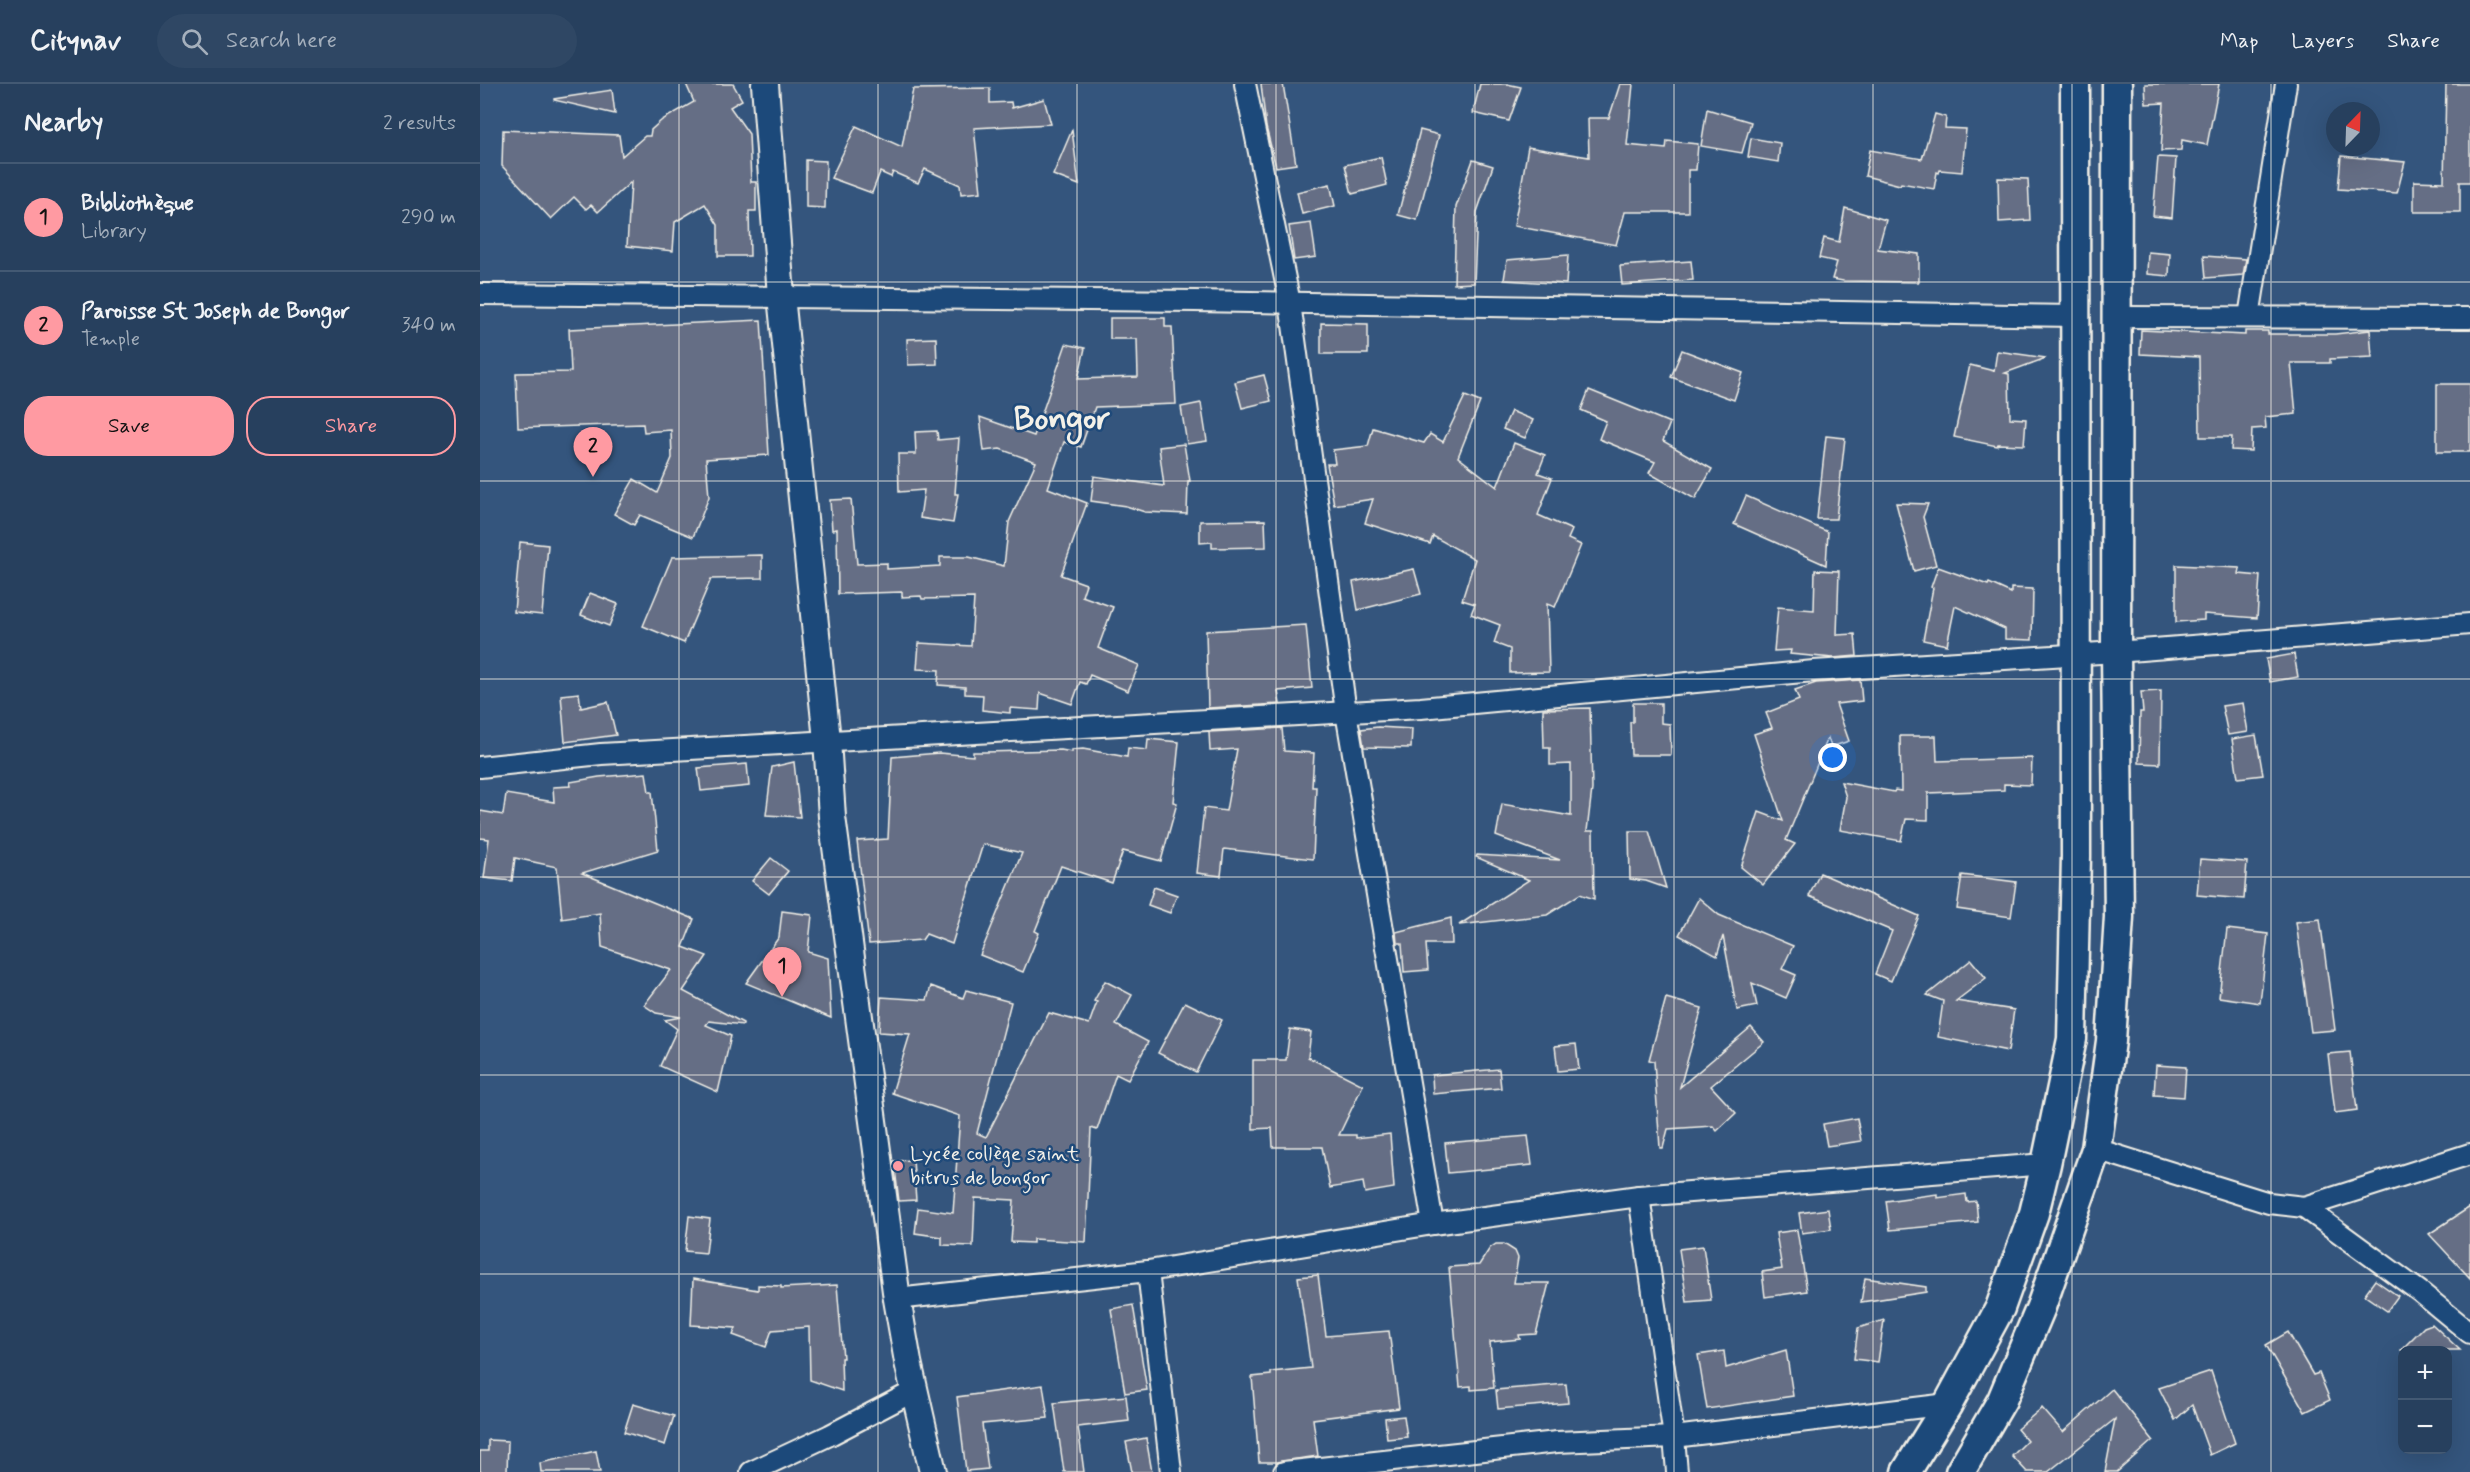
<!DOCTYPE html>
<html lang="en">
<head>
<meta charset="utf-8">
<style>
	:root { --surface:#27405e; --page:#2f4764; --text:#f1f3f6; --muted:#a4afbc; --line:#435973; --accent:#ff9aa2 }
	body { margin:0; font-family:Mynerve,sans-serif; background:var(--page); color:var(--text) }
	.controls { position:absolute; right:18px; bottom:18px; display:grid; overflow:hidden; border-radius:12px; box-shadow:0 6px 24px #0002 }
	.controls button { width:54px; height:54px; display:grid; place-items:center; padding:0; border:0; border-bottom:2px solid var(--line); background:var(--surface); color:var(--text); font:30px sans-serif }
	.compass { position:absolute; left:1846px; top:18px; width:54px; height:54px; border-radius:50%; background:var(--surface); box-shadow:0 6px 24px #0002; rotate:23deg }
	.you { position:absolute; left:1353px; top:674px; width:21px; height:21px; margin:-15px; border:4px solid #fff; border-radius:50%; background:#1a73e8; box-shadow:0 0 0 9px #1a73e833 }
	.badge { display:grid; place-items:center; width:39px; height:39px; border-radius:50%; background:var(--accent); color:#111; font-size:20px; font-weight:700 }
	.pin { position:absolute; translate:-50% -50px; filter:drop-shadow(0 2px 3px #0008) }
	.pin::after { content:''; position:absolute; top:32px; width:21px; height:18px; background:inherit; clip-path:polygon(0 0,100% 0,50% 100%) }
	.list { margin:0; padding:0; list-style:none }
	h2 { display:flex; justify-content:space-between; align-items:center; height:78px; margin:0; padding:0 24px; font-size:26px }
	h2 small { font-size:20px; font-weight:400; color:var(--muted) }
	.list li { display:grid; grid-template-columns:39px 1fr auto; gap:18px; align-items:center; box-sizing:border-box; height:108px; padding:0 24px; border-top:2px solid var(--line) }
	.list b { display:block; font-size:22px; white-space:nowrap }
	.list p { margin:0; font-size:20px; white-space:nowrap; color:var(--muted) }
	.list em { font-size:20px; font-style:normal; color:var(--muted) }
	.actions { display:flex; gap:12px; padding:18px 24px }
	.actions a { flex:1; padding:14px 0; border:2px solid var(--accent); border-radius:24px; text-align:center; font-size:21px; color:var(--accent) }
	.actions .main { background:var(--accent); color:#111 }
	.icon { flex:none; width:33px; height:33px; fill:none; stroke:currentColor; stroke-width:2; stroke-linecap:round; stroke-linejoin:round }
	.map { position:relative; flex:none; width:1990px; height:1388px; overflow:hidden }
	header { display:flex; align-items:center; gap:36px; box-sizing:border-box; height:84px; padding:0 30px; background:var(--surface); border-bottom:2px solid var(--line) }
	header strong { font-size:28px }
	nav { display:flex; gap:33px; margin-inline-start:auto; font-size:21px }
	.search { width:420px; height:54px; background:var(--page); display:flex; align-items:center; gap:15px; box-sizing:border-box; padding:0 21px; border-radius:33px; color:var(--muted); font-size:22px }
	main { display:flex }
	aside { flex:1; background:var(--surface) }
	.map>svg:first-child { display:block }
</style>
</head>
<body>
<header>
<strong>Citynav</strong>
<div class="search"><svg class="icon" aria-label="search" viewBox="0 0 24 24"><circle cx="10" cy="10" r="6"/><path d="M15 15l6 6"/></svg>Search here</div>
<nav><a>Map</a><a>Layers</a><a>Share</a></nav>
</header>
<main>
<aside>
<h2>Nearby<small>2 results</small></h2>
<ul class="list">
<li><span class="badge">1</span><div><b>Bibliothèque</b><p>Library</p></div><em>290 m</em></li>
<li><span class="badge">2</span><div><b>Paroisse St Joseph de Bongor</b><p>Temple</p></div><em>340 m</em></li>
</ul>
<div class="actions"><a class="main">Save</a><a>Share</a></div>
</aside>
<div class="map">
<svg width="1990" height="1388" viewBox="0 0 1990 1388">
	<rect width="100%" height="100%" fill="#34557d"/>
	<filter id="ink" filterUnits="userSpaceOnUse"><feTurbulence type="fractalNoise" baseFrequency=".0167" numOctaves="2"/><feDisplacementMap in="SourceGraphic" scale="12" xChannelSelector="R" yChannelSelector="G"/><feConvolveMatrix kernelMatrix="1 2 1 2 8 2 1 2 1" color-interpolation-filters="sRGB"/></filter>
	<g filter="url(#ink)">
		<g fill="#656e85" stroke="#f4f1e8" stroke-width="1.5">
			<polygon points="206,0 253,0 262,16 250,23 269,50 271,98 276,98 276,127 269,127 270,172 238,172 238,141 225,120 195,138 193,167 147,162 151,98 118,128 111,121 106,125 94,113 71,135 22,82 23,46 139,51 142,72 165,52 170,52 171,46 182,36 214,18"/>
			<polygon points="781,0 803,0 816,80 796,83 786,43"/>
			<polygon points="1000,0 1027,0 1041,3 1029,37 993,29"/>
			<polygon points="1140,0 1153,0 1147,61 1186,65 1187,57 1218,60 1216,86 1208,86 1208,128 1145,128 1136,161 1034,142 1048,63 1109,73 1108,34 1129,34"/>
			<polygon points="1665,0 1739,0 1727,61 1702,56 1701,66 1681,67 1684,19 1666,20"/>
			<polygon points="1966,0 1990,0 1990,98 1978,98 1980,98 1980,128 1934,128 1934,97 1964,98"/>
			<polygon points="510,4 510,19 531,18 532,24 564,15 571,40 494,44 501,108 481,110 480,101 445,85 438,99 413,88 411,93 400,88 392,109 351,94 376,42 422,63 433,5"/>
			<polygon points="132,6 135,30 74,16 74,15"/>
			<polygon points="1227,25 1271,38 1262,69 1221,62"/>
			<polygon points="1455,30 1466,33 1465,44 1486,45 1482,88 1460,86 1459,89 1457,88 1454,105 1421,99 1420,101 1385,92 1390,66 1442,75"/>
			<polygon points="592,46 599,101 573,91"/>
			<polygon points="940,46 959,51 937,136 918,131"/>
			<polygon points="1271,54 1300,59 1298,78 1268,73"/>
			<polygon points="1861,72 1925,78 1917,109 1858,105"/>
			<polygon points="901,73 907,101 872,110 865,81"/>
			<polygon points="1678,73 1696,74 1692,134 1673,132"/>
			<polygon points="326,76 346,77 345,124 326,123"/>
			<polygon points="993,76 1013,82 997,128 994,199 974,200 976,123"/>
			<polygon points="1518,94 1548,95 1550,136 1519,138"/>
			<polygon points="850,100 855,122 822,130 817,108"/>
			<polygon points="1365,124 1406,136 1398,165 1439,170 1439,198 1363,197 1352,195 1357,178 1339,174 1344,154 1359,158"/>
			<polygon points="831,139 836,173 814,176 809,142"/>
			<polygon points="1668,168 1690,170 1689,192 1667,190"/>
			<polygon points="1088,171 1086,200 1024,196 1027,176"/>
			<polygon points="1724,172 1766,175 1763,191 1726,194"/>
			<polygon points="1211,177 1213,196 1142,201 1140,182"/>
			<polygon points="630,234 685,234 685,243 692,243 696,320 615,323 601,363 584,358 568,404 607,419 581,491 606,500 602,512 633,523 618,564 659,581 648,607 610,591 606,600 600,598 592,620 560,609 559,626 530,624 530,629 502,626 503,611 485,610 485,603 458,601 459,586 437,585 439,559 491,562 494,514 442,515 441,512 422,513 422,508 358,510 357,445 352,446 350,416 371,415 377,480 407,479 407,485 460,482 460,473 489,473 524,482 529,438 556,378 520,365 504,367 500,333 554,352 586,260 605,264 598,295 658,293 657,255 630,255"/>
			<polygon points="281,236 289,371 226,375 229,413 213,453 160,431 154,441 134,430 154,395 177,409 192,374 191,346 164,348 163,340 38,344 36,289 91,288 89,245"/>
			<polygon points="841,239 888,240 888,270 841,270"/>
			<polygon points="1661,246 1765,251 1765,247 1788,247 1788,250 1855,250 1890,246 1892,273 1850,275 1850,279 1811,279 1816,330 1785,333 1786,344 1772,345 1771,367 1751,366 1752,353 1720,353 1719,273 1660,270"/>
			<polygon points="456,254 457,280 428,281 427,255"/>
			<polygon points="1202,266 1263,289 1254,316 1191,293"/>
			<polygon points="1517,267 1566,274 1525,289 1529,290 1530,334 1546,335 1544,361 1518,360 1517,362 1474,353 1490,281 1514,287"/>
			<polygon points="784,291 791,317 762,324 755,298"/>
			<rect x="1957" y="300" width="33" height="68"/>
			<polygon points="1109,306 1190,339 1183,357 1232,385 1215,415 1169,389 1175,378 1119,355 1126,337 1101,326"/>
			<polygon points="985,312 1000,318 978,373 1017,403 1034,359 1065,371 1058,389 1072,394 1058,431 1092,446 1088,455 1101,461 1075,523 1067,520 1069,588 1030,589 1030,565 1014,559 1020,541 991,530 995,520 982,516 995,475 953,452 950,460 885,439 893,415 854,421 847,380 855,380 853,366 888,362 893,344 944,359 950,350 963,358"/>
			<polygon points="721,319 727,357 707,360 701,323"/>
			<polygon points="1031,327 1053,336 1045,354 1023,345"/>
			<polygon points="457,347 458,356 479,354 475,410 478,410 473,439 440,434 444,406 419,408 418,370 436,370 435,348"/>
			<polygon points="1346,352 1365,354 1356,435 1337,435"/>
			<polygon points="704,360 710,397 708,397 707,430 665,428 646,422 611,417 614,392 684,402 679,363"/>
			<polygon points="1266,412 1348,448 1346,481 1254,440"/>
			<polygon points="1416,419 1448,420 1443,433 1456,481 1434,487"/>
			<polygon points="785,436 786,463 732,464 732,458 720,459 720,437"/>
			<polygon points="40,458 68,461 62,531 34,528"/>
			<polygon points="282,471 282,494 231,495 204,559 163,542 192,473"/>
			<polygon points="1696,481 1760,484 1759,490 1780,492 1777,534 1724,530 1724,536 1696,538"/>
			<polygon points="1458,483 1508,501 1509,499 1531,509 1531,504 1553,505 1552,556 1525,555 1525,545 1475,522 1467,561 1443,556 1453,504 1451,503"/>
			<polygon points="934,485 941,510 878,526 873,498"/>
			<polygon points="1335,486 1359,487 1357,551 1375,550 1377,572 1353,574 1310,570 1311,566 1294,567 1298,523 1334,526"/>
			<polygon points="110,509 138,520 129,542 101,531"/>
			<polygon points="826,541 832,604 798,607 800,620 728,624 726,547"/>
			<polygon points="1814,570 1818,593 1790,598 1786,575"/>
			<polygon points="1380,596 1382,617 1356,620 1369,657 1351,663 1348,654 1306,756 1315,760 1283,801 1261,783 1279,728 1303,737 1274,650 1292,644 1286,629 1319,616 1315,606 1336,599"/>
			<polygon points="1681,607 1680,680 1659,679 1660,628 1663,628 1661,608"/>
			<polygon points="99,609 101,624 128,618 136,651 85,658 81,611"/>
			<polygon points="1153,619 1181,619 1181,639 1190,640 1191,671 1151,671 1150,638 1153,638"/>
			<polygon points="1763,619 1768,648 1748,651 1742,622"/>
			<polygon points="1110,624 1112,705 1107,747 1113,747 1114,815 1100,810 1067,831 979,841 1049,796 996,773 997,771 1080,776 1016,752 1022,720 1091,732 1091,680 1070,681 1070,664 1064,664 1063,625"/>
			<polygon points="898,643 932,645 931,664 884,663 881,645"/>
			<polygon points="802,644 804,667 834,669 832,703 836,703 833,775 744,765 741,792 717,789 724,724 746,727 757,665 730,667 729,648"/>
			<polygon points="1776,651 1783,691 1758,694 1752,655"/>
			<polygon points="1420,652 1456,652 1457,677 1552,674 1551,701 1524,700 1524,706 1448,709 1448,736 1426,735 1421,757 1360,746 1366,713 1361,698 1414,708 1415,706 1421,707"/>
			<polygon points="668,655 699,658 693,718 697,719 681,777 643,767 632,799 581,782 555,847 559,849 543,888 500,871 542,769 503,760 472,860 446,850 442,856 389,860 377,757 408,755 412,673 459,669 493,672 493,668 504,668 581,666 592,668 592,666 603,665 647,673 648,664 667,666"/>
			<polygon points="314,678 320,733 286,731 292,683"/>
			<polygon points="267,680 269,702 221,707 218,684"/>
			<polygon points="166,689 169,708 172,708 178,766 102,789 214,835 203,863 227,872 203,907 263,939 263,941 229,937 226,941 251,952 238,1008 180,982 197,945 185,936 201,933 176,929 164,921 191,886 122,863 120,829 82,835 77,783 35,774 32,797 4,794 9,755 0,754 0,727 23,731 26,710 74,718 73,703 91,702 90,698 119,693"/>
			<polygon points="1149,747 1169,747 1186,804 1166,797 1150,795"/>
			<polygon points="291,774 308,787 289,810 272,797"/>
			<polygon points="1720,775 1767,778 1764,815 1717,811"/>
			<polygon points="1340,789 1439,832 1411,897 1395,890 1412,847 1329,812"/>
			<polygon points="1482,791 1536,798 1531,833 1477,825"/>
			<polygon points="674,803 697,811 690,829 668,821"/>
			<polygon points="1219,814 1239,831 1313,862 1302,885 1316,891 1306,914 1272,899 1277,922 1257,926 1243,852 1237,872 1199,851"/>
			<polygon points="302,827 332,831 328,868 348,874 351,934 266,899 299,853"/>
			<polygon points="971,834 972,860 946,860 948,886 924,888 922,859 917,859 916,848"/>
			<polygon points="1840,835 1855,946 1831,948 1816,838"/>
			<polygon points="1747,845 1788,850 1780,919 1739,913"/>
			<polygon points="1491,876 1506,894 1476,917 1534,926 1528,967 1458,953 1463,917 1447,911"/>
			<polygon points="625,897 652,911 636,941 668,958 648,996 636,990 617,1046 611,1044 606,1158 553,1155 553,1159 531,1158 534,1116 495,1114 493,1162 462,1161 462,1153 435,1149 438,1124 473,1129 480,1032 412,1009 430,950 399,948 401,913 447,916 451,902 483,914 486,906 531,918 497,1049 506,1053 569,929 609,940 617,918 614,917"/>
			<polygon points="1186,914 1222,924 1200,1003 1271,943 1284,958 1231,1002 1256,1029 1237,1047 1233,1042 1188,1045 1183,1064 1180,1064 1174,977 1169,976"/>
			<polygon points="705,918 742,936 716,988 678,969"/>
			<polygon points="810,945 831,948 828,973 883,1001 859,1051 876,1051 876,1054 910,1050 914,1104 885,1109 883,1098 850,1104 842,1063 793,1063 792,1044 773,1045 773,976 806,976"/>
			<polygon points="1096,960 1099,985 1078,987 1075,962"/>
			<polygon points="1870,968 1877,1026 1855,1029 1848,970"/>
			<polygon points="1676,981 1706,983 1704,1013 1674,1011"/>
			<polygon points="1019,985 1021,1004 953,1010 952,991"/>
			<polygon points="1377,1034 1381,1057 1347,1062 1343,1040"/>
			<polygon points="1048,1052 1052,1081 968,1089 965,1059"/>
			<polygon points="433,1076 436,1116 419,1117 414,1077"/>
			<polygon points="1457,1110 1457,1114 1486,1110 1487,1118 1496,1117 1498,1138 1410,1146 1406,1117"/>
			<polygon points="1990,1123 1990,1194 1949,1150"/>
			<polygon points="1348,1125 1351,1145 1322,1149 1319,1129"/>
			<polygon points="209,1132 230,1135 226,1169 205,1167"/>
			<polygon points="1317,1146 1327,1207 1285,1213 1282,1188 1302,1185 1296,1149"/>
			<polygon points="1016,1160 1024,1160 1035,1167 1038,1174 1034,1199 1069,1199 1056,1250 1039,1251 1040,1255 1010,1258 1014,1304 991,1306 991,1302 980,1303 969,1183 999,1181 1010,1164"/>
			<polygon points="1223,1162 1231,1216 1207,1218 1199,1165"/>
			<polygon points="838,1191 846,1252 909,1247 919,1324 833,1335 838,1372 796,1378 779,1378 772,1293 791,1291 791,1288 831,1284 818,1193"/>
			<polygon points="1385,1194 1446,1203 1446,1208 1381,1218"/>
			<polygon points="213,1195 278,1206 278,1201 301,1202 301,1204 357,1201 363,1274 361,1274 362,1307 330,1296 329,1243 292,1246 286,1263 253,1251 256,1244 211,1241"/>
			<polygon points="1895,1196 1918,1212 1907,1227 1884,1211"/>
			<polygon points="653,1221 667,1306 645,1309 631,1225"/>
			<polygon points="1404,1236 1398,1278 1374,1275 1378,1244"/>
			<polygon points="1952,1240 1980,1266 1921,1266 1944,1243"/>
			<polygon points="1808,1248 1833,1291 1839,1289 1850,1316 1825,1328 1786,1261"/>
			<polygon points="1306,1266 1313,1312 1227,1325 1218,1271 1244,1267 1246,1284"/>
			<polygon points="1731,1287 1755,1359 1730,1371 1712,1321 1695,1336 1679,1304"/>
			<polygon points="1086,1300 1088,1319 1018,1325 1016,1306"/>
			<polygon points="563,1301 568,1334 502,1340 508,1385 486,1387 477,1313"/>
			<polygon points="1632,1305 1673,1356 1637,1388 1625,1388 1635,1335 1568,1388 1547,1388 1532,1372 1547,1357 1537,1345 1562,1324 1583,1348"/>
			<polygon points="646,1312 649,1337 598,1343 604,1388 584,1388 574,1319"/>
			<polygon points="153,1320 194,1332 185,1361 144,1348"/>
			<polygon points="924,1332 927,1353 907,1355 905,1334"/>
			<polygon points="666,1354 672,1388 652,1388 646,1358"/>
			<polygon points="8,1356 28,1357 27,1388 0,1388 0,1367 8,1367"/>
			<polygon points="116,1367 120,1388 61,1388 60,1379"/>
		</g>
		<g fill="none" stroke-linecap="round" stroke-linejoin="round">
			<defs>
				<g id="minor">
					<polyline points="765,0 810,219 866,628 953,1140"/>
					<polyline points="0,210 715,217 1595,232"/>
					<polyline points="1638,233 1990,234"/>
					<polyline points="1769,233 1806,0"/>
					<polyline points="0,683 121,670 941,624 1334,587 1636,568 1990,540"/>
					<polyline points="1616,1065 1789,1119 1824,1123 1939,1207 1990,1249"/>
					<polyline points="1159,1112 1194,1353 1197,1388"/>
					<polyline points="1824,1123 1990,1070"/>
					<polyline points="668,1187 691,1388"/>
					<polyline points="417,1215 668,1187 953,1140 1159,1112 1566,1080"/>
					<polyline points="271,1388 350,1351 436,1306"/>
					<polyline points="804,1388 1077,1358 1194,1353 1468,1320"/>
				</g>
				<polyline id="tertiary" points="285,0 301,212 347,656 352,733 417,1215 428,1278 453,1388"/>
				<g id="secondary">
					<polyline points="1426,1388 1468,1320 1520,1224 1554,1129 1566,1080 1592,955 1596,772 1595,0"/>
					<polyline points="1480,1388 1522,1316 1561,1223 1616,1065 1631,957 1639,833 1636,568 1637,0"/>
				</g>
			</defs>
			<use href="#minor" stroke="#f4f1e8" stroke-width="24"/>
			<use href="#tertiary" stroke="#f4f1e8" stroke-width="30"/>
			<use href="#secondary" stroke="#f4f1e8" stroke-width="33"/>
			<use href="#minor" stroke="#1f4a7a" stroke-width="20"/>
			<use href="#tertiary" stroke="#1f4a7a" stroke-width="26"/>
			<use href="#secondary" stroke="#1f4a7a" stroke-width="28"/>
		</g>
	</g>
	<path fill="none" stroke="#f4f1e8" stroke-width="1.5" stroke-opacity="0.55" d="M199 0V1388M398 0V1388M597 0V1388M796 0V1388M995 0V1388M1194 0V1388M1393 0V1388M1592 0V1388M1791 0V1388M0 198H1990M0 397H1990M0 595H1990M0 793H1990M0 991H1990M0 1190H1990"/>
	<circle fill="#ff9aa2" stroke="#1f4a7a" stroke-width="2" cx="418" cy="1082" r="6"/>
	<g text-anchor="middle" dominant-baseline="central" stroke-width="5" stroke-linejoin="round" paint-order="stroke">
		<g font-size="21" fill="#f4f1e8" stroke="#1f4a7a" text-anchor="start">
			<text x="430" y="1070">Lycée collège saint<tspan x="430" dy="24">bitrus de bongor</tspan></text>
		</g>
		<g font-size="33" font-weight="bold" fill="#f4f1e8" stroke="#1f4a7a">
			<text x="582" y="336">Bongor</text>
		</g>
	</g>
</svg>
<div class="controls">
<button>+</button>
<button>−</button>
</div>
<svg class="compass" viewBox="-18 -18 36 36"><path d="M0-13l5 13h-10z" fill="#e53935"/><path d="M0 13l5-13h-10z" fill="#a4afbc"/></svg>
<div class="you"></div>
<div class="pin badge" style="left:302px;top:913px">1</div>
<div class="pin badge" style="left:113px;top:393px">2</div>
</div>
</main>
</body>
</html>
